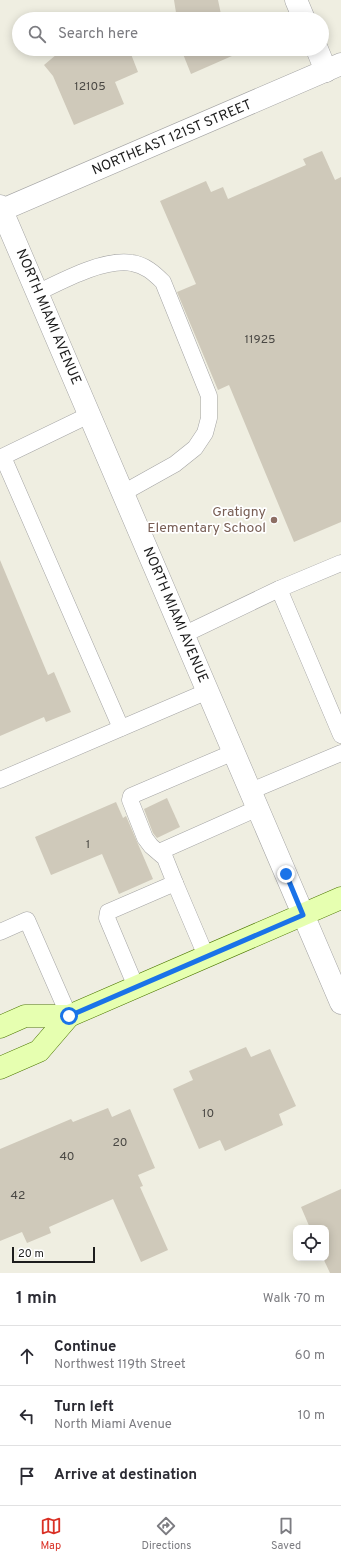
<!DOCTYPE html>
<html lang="en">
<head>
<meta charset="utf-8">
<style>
	:root { --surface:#fff; --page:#f7f7f7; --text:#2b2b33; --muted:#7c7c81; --line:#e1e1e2; --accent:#d93025 }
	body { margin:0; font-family:Overpass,sans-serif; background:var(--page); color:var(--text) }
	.controls { position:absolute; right:12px; bottom:12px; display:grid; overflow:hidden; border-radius:8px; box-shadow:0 2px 10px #0003 }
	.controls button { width:36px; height:36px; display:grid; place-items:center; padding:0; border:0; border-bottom:1px solid var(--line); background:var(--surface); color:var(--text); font:20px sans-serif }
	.scale { position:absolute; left:12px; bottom:10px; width:83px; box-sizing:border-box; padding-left:4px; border:2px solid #1d1d1d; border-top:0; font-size:11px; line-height:14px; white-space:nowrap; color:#1d1d1d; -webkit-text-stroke:3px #fff; paint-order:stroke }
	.stop { position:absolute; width:12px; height:12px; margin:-9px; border:3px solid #1a73e8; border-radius:50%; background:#fff }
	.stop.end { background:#1a73e8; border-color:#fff; box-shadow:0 1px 4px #0008 }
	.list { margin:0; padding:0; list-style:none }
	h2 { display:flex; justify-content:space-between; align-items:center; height:52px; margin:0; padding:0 16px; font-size:17px }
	h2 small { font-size:13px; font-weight:400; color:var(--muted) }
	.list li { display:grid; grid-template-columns:26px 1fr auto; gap:12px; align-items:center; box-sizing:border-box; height:60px; padding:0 16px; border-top:1px solid var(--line) }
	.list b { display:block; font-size:15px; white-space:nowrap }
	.list p { margin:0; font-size:13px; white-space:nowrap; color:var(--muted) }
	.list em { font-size:13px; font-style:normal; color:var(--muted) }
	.icon { flex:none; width:22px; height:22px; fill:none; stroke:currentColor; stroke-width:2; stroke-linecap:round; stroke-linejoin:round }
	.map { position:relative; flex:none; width:341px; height:1273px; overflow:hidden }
	.search { position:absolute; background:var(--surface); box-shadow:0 2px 10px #0003; left:12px; right:12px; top:12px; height:44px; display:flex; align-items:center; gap:10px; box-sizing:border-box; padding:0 14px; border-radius:22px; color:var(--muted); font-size:15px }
	.sheet { height:232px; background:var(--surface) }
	nav { display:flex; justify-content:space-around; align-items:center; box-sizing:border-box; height:56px; border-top:1px solid var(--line); background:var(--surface); font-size:11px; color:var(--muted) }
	nav a { display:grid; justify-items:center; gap:2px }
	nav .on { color:var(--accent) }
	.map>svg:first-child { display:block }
</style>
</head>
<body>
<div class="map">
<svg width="341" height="1273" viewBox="0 0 341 1273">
	<rect width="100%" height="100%" fill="#efeee1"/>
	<g fill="#cfc9ba">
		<polygon points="174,0 218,0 222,19 227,19 177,19"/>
		<polygon points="63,49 129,49 138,72 115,82 124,104 74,125 53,76 44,65"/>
		<polygon points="181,49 240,49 241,52 191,74"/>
		<polygon points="322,151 335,180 341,177 341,522 294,542 229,385 218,390 177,292 196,284 160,201 206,181 211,192 223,187 228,199 306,165 303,159"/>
		<polygon points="0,560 48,675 54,672 71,712 46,722 44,717 0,736"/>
		<polygon points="167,798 180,827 157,838 153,833 144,809"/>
		<polygon points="116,802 123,818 126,816 153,879 119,894 102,854 51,875 35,837"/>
		<polygon points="246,1047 251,1057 270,1049 296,1106 279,1114 283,1125 225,1151 220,1140 199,1149 173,1089 193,1080 189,1071"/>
		<polygon points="108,1108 112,1117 130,1109 155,1168 138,1175 143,1186 140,1187 168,1250 141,1262 113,1199 49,1227 51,1233 27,1243 22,1232 0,1241 0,1149 71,1119 73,1122"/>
		<polygon points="341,1189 341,1273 330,1273 323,1258 326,1258 326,1228 310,1228 301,1207"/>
	</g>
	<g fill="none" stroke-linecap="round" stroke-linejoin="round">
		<defs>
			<g id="service">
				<path d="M37 293C62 281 104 258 132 263 145 265 154 273 163 282L209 396V418L205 433 195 448 175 464 123 493"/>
				<polyline points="3,457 121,728"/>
				<polyline points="0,458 89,415"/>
				<polyline points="279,589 341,735"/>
				<polyline points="183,635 279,589 341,563"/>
				<polyline points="0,780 208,691"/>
				<polyline points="251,791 341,753"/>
				<polyline points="159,852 258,808"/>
				<polyline points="175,883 165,858 151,846 145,838 130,800 131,796 234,752"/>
				<polyline points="0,932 27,920 69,1016"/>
				<polyline points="136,987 107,918 108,912 175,883 206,956"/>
			</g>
			<g id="minor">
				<polyline points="296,0 304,19"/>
				<polyline points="317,49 326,71"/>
				<polyline points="2,210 341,64"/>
			</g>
			<polyline id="tertiary" points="0,206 341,1003"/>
			<g id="secondary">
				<polyline points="0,1027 25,1016 69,1016 341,898"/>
				<polyline points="0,1068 39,1051 69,1016"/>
			</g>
		</defs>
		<use href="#service" stroke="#a4a4a4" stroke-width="17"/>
		<use href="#minor" stroke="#a4a4a4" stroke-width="23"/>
		<use href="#tertiary" stroke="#a4a4a4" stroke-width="23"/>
		<use href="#secondary" stroke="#4c7700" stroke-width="23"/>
		<use href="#service" stroke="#fff" stroke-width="16"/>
		<use href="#minor" stroke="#fff" stroke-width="22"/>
		<use href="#tertiary" stroke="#fff" stroke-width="22"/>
		<use href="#secondary" stroke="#e6ffb0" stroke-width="22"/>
	</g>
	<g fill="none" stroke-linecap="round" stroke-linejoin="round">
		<polyline stroke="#1a73e8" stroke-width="5" points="69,1016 303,915 286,874"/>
	</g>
	<circle fill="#8d6e63" stroke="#fff" stroke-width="1.5" cx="274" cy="520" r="4"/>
	<g text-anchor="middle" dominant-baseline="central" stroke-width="3.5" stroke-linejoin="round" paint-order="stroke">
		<g font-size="12" fill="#4a4844">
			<text x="90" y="87">12105</text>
			<text x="260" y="340">11925</text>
			<text x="88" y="845">1</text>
			<text x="208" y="1114">10</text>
			<text x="120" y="1143">20</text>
			<text x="67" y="1157">40</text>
			<text x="18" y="1196">42</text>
		</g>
		<g font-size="14" fill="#1d1d1d" stroke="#fff">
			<text transform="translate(172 138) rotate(-23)">NORTHEAST 121ST STREET</text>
			<text transform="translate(48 317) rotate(67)">NORTH MIAMI AVENUE</text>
			<text transform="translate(175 615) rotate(67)">NORTH MIAMI AVENUE</text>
		</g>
		<g font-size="14" fill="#785e54" stroke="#fff" text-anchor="end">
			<text x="266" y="512">Gratigny<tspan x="266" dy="16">Elementary School</tspan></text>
		</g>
	</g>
</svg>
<div class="controls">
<button><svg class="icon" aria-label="locate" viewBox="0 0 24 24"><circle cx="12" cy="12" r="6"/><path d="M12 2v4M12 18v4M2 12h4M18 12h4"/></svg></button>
</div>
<div class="scale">20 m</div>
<div class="stop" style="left:69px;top:1016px"></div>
<div class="stop end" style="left:286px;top:874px"></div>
<div class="search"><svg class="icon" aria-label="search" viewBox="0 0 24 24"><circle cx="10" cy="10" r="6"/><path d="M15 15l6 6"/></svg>Search here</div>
</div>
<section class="sheet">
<h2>1 min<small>Walk · 70 m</small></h2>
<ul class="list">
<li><svg class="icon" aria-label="ahead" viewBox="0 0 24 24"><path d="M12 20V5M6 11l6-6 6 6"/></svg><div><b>Continue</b><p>Northwest 119th Street</p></div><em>60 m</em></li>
<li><svg class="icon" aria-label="left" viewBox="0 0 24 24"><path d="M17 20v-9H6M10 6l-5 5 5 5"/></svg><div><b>Turn left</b><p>North Miami Avenue</p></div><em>10 m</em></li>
<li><svg class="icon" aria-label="arrive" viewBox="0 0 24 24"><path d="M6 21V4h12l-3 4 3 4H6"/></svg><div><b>Arrive at destination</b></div></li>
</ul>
</section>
<nav>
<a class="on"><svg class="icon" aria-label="map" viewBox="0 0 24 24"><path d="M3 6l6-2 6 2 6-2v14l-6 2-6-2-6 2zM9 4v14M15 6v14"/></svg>Map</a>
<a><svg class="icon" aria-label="directions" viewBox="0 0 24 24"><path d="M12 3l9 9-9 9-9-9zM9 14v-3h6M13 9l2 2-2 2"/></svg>Directions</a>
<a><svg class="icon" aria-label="saved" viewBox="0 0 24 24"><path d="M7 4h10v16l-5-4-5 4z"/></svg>Saved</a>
</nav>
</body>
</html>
